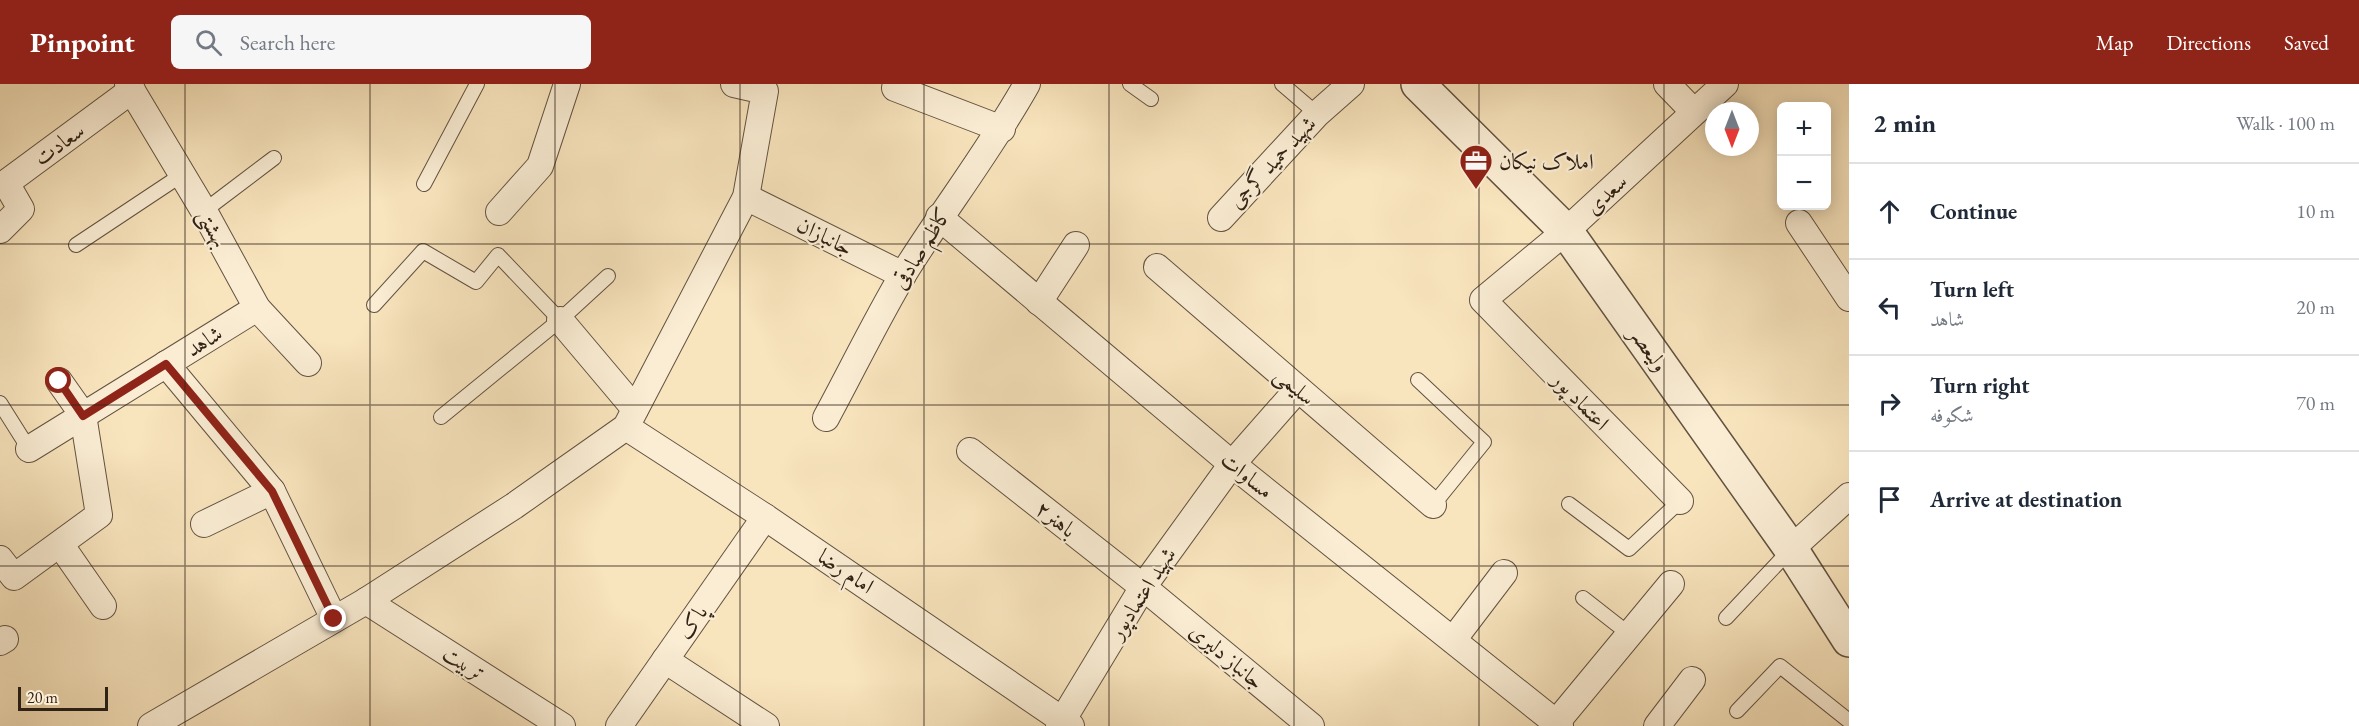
<!DOCTYPE html>
<html lang="en">
<head>
<meta charset="utf-8">
<style>
	:root { --surface:#fff; --page:#f6f6f7; --text:#1f2937; --muted:#747a83; --line:#e0e1e3; --accent:#8f2418 }
	body { margin:0; font-family:"EB Garamond",Amiri,serif; background:var(--page); color:var(--text) }
	.controls { position:absolute; right:18px; top:18px; display:grid; overflow:hidden; border-radius:9px; box-shadow:0 3px 15px #0003 }
	.controls button { width:54px; height:54px; display:grid; place-items:center; padding:0; border:0; border-bottom:2px solid var(--line); background:var(--surface); color:var(--text); font:30px sans-serif }
	.compass { position:absolute; left:1705px; top:18px; width:54px; height:54px; border-radius:50%; background:var(--surface); box-shadow:0 3px 15px #0003; rotate:180deg }
	.scale { position:absolute; left:18px; bottom:15px; width:90px; box-sizing:border-box; padding-left:6px; border:3px solid #312216; border-top:0; font-size:16px; line-height:21px; white-space:nowrap; color:#312216; -webkit-text-stroke:4px #faedd4; paint-order:stroke }
	.stop { position:absolute; width:18px; height:18px; margin:-14px; border:4px solid #8f2418; border-radius:50%; background:#fff }
	.stop.end { background:#8f2418; border-color:#fff; box-shadow:0 2px 6px #0008 }
	.list { margin:0; padding:0; list-style:none }
	h2 { display:flex; justify-content:space-between; align-items:center; height:78px; margin:0; padding:0 24px; font-size:26px }
	h2 small { font-size:20px; font-weight:400; color:var(--muted) }
	.list li { display:grid; grid-template-columns:39px 1fr auto; gap:18px; align-items:center; box-sizing:border-box; height:96px; padding:0 24px; border-top:2px solid var(--line) }
	.list b { display:block; font-size:22px; white-space:nowrap }
	.list p { margin:0; font-size:20px; white-space:nowrap; color:var(--muted) }
	.list em { font-size:20px; font-style:normal; color:var(--muted) }
	.icon { flex:none; width:33px; height:33px; fill:none; stroke:currentColor; stroke-width:2; stroke-linecap:round; stroke-linejoin:round }
	.map { position:relative; flex:none; width:1849px; height:642px; overflow:hidden }
	header { display:flex; align-items:center; gap:36px; box-sizing:border-box; height:84px; padding:0 30px; background:var(--accent); color:#fff }
	header strong { font-size:28px }
	nav { display:flex; gap:33px; margin-inline-start:auto; font-size:21px }
	.search { width:420px; height:54px; background:var(--page); display:flex; align-items:center; gap:15px; box-sizing:border-box; padding:0 21px; border-radius:9px; color:var(--muted); font-size:22px }
	main { display:flex }
	aside { flex:1; background:var(--surface) }
	.map>svg:first-child { display:block }
</style>
</head>
<body>
<header>
<strong>Pinpoint</strong>
<div class="search"><svg class="icon" aria-label="search" viewBox="0 0 24 24"><circle cx="10" cy="10" r="6"/><path d="M15 15l6 6"/></svg>Search here</div>
<nav><a>Map</a><a>Directions</a><a>Saved</a></nav>
</header>
<main>
<div class="map">
<svg width="1849" height="642" viewBox="0 0 1849 642">
	<rect width="100%" height="100%" fill="#f8e4bd"/>
	<filter id="stains"><feTurbulence type="fractalNoise" baseFrequency=".00333" numOctaves="4"/><feColorMatrix values="0 0 0 0 .2 0 0 0 0 .09 0 0 0 0 .02 0 0 0 .5 -.17"/></filter>
	<radialGradient id="worn" r=".72"><stop offset=".6" stop-color="#630" stop-opacity="0"/><stop offset="1" stop-color="#630" stop-opacity=".3"/></radialGradient>
	<g fill="none" stroke-linecap="round" stroke-linejoin="round">
		<defs>
			<g id="service">
				<polyline points="1130,0 1151,15"/>
				<polyline points="1282,0 1317,30"/>
				<polyline points="424,100 477,0"/>
				<polyline points="204,127 274,74"/>
				<polyline points="76,161 183,90"/>
				<polyline points="374,221 423,167 476,198 498,171 560,236"/>
				<polyline points="1418,296 1484,358 1433,421"/>
				<polyline points="0,319 29,365"/>
				<polyline points="441,333 560,236 608,192"/>
				<polyline points="1569,420 1629,465 1680,417"/>
				<polyline points="1583,514 1629,550"/>
				<polyline points="1726,534 1791,465"/>
				<polyline points="1737,627 1780,582 1849,637"/>
			</g>
			<g id="minor">
				<polyline points="128,0 204,127 257,224 308,279"/>
				<polyline points="1667,0 1694,28"/>
				<polyline points="895,4 1002,45"/>
				<polyline points="746,113 903,191"/>
				<polyline points="499,128 540,82 567,0"/>
				<polyline points="939,133 1232,380 1560,642"/>
				<polyline points="1221,134 1317,30 1351,0"/>
				<polyline points="1799,139 1849,214"/>
				<polyline points="0,146 21,125 6,99 132,6"/>
				<polyline points="1157,183 1433,421"/>
				<polyline points="1039,218 1076,161"/>
				<polyline points="560,236 635,325"/>
				<polyline points="166,280 272,407 334,535"/>
				<path d="M826 334C852 286 876 236 904 189 944 125 990 66 1027 0"/>
				<polyline points="626,343 765,433 1071,642"/>
				<polyline points="29,365 257,224"/>
				<polyline points="970,367 1143,503 1311,642"/>
				<polyline points="1680,417 1483,216 1566,147 1725,0"/>
				<polyline points="204,440 272,407"/>
				<polyline points="60,460 103,522"/>
				<polyline points="1791,465 1849,412"/>
				<polyline points="0,475 14,493 99,431 83,331 59,297"/>
				<polyline points="366,517 562,642"/>
				<polyline points="1453,556 1504,489"/>
				<polyline points="0,558 5,555"/>
				<polyline points="665,576 766,642"/>
				<polyline points="1556,639 1671,500"/>
				<polyline points="151,642 366,517 514,422 626,343 746,113 765,7 734,0"/>
				<polyline points="619,642 765,433"/>
				<polyline points="1059,642 1143,503 1232,380 1298,305"/>
				<polyline points="1657,642 1692,596"/>
			</g>
			<polyline id="tertiary" points="1418,0 1566,147 1791,465 1849,556"/>
		</defs>
		<use href="#service" stroke="#635240" stroke-width="16"/>
		<use href="#minor" stroke="#635240" stroke-width="28"/>
		<use href="#tertiary" stroke="#635240" stroke-width="36"/>
		<use href="#service" stroke="#faedd4" stroke-width="14"/>
		<use href="#minor" stroke="#faedd4" stroke-width="26"/>
		<use href="#tertiary" stroke="#faedd4" stroke-width="33"/>
	</g>
	<g fill="none" stroke-linecap="round" stroke-linejoin="round">
		<polyline stroke="#8f2418" stroke-width="8" points="59,297 83,332 166,280 272,407 334,535"/>
	</g>
	<path fill="none" stroke="#312216" stroke-width="1.5" stroke-opacity="0.55" d="M185 0V642M370 0V642M555 0V642M740 0V642M924 0V642M1109 0V642M1294 0V642M1479 0V642M1664 0V642M0 160H1849M0 321H1849M0 482H1849"/>
	<defs>
		<symbol id="office-pin" viewBox="-11 -11 22 30"><path d="M0 17L-7.5 6A9.5 9.5 0 1 1 7.5 6Z" fill="#8f2418" stroke="#faedd4"/><path d="M-6-3h4V-5.5h4V-3h4V5H-6ZM-1-4.5V-3h2v-1.5ZM-6 0V1H6V0Z" fill="#fff"/></symbol>
	</defs>
	<g fill-rule="evenodd">
		<use href="#office-pin" x="1457" y="58" width="38" height="52"/>
	</g>
	<g text-anchor="middle" dominant-baseline="central" stroke-width="4.5" stroke-linejoin="round" paint-order="stroke">
		<g font-size="22" fill="#312216" stroke="#faedd4">
			<text transform="translate(59 60) rotate(-36)">سعادت</text>
			<text transform="translate(1272 78) rotate(-47)">شهید حمید گرجی</text>
			<text transform="translate(1606 110) rotate(-43)">سعدی</text>
			<text transform="translate(213 144) rotate(61)">بهشتی</text>
			<text transform="translate(825 152) rotate(27)">جانبازان</text>
			<text transform="translate(921 164) rotate(-58)">کاظم صادقی</text>
			<text transform="translate(204 257) rotate(-32)">شاهد</text>
			<text transform="translate(1649 265) rotate(55)">ولیعصر</text>
			<text transform="translate(1295 302) rotate(41)">سلیمی</text>
			<text transform="translate(1581 317) rotate(46)">اعتماد پور</text>
			<text transform="translate(1247 391) rotate(39)">مساوات</text>
			<text transform="translate(1056 435) rotate(38)">باهنر۲</text>
			<text transform="translate(846 487) rotate(34)">امام رضا</text>
			<text transform="translate(1142 509) rotate(-57)">شهید اعتمادپور</text>
			<text transform="translate(692 538) rotate(-55)">پاک</text>
			<text transform="translate(1227 572) rotate(40)">جانباز دلیری</text>
			<text transform="translate(464 579) rotate(33)">تربیت</text>
		</g>
		<g font-size="22" fill="#312216" stroke="#faedd4" text-anchor="start">
			<text x="1499" y="77">املاک نیکان</text>
		</g>
	</g>
	<rect width="100%" height="100%" filter="url(#stains)"/>
	<rect width="100%" height="100%" fill="url(#worn)"/>
</svg>
<div class="controls">
<button>+</button>
<button>−</button>
</div>
<svg class="compass" viewBox="-18 -18 36 36"><path d="M0-13l5 13h-10z" fill="#e53935"/><path d="M0 13l5-13h-10z" fill="#747a83"/></svg>
<div class="scale">20 m</div>
<div class="stop" style="left:59px;top:297px"></div>
<div class="stop end" style="left:334px;top:535px"></div>
</div>
<aside>
<h2>2 min<small>Walk · 100 m</small></h2>
<ul class="list">
<li><svg class="icon" aria-label="ahead" viewBox="0 0 24 24"><path d="M12 20V5M6 11l6-6 6 6"/></svg><div><b>Continue</b></div><em>10 m</em></li>
<li><svg class="icon" aria-label="left" viewBox="0 0 24 24"><path d="M17 20v-9H6M10 6l-5 5 5 5"/></svg><div><b>Turn left</b><p>شاهد</p></div><em>20 m</em></li>
<li><svg class="icon" aria-label="right" viewBox="0 0 24 24"><path d="M7 20v-9h11M14 6l5 5-5 5"/></svg><div><b>Turn right</b><p>شکوفه</p></div><em>70 m</em></li>
<li><svg class="icon" aria-label="arrive" viewBox="0 0 24 24"><path d="M6 21V4h12l-3 4 3 4H6"/></svg><div><b>Arrive at destination</b></div></li>
</ul>
</aside>
</main>
</body>
</html>
